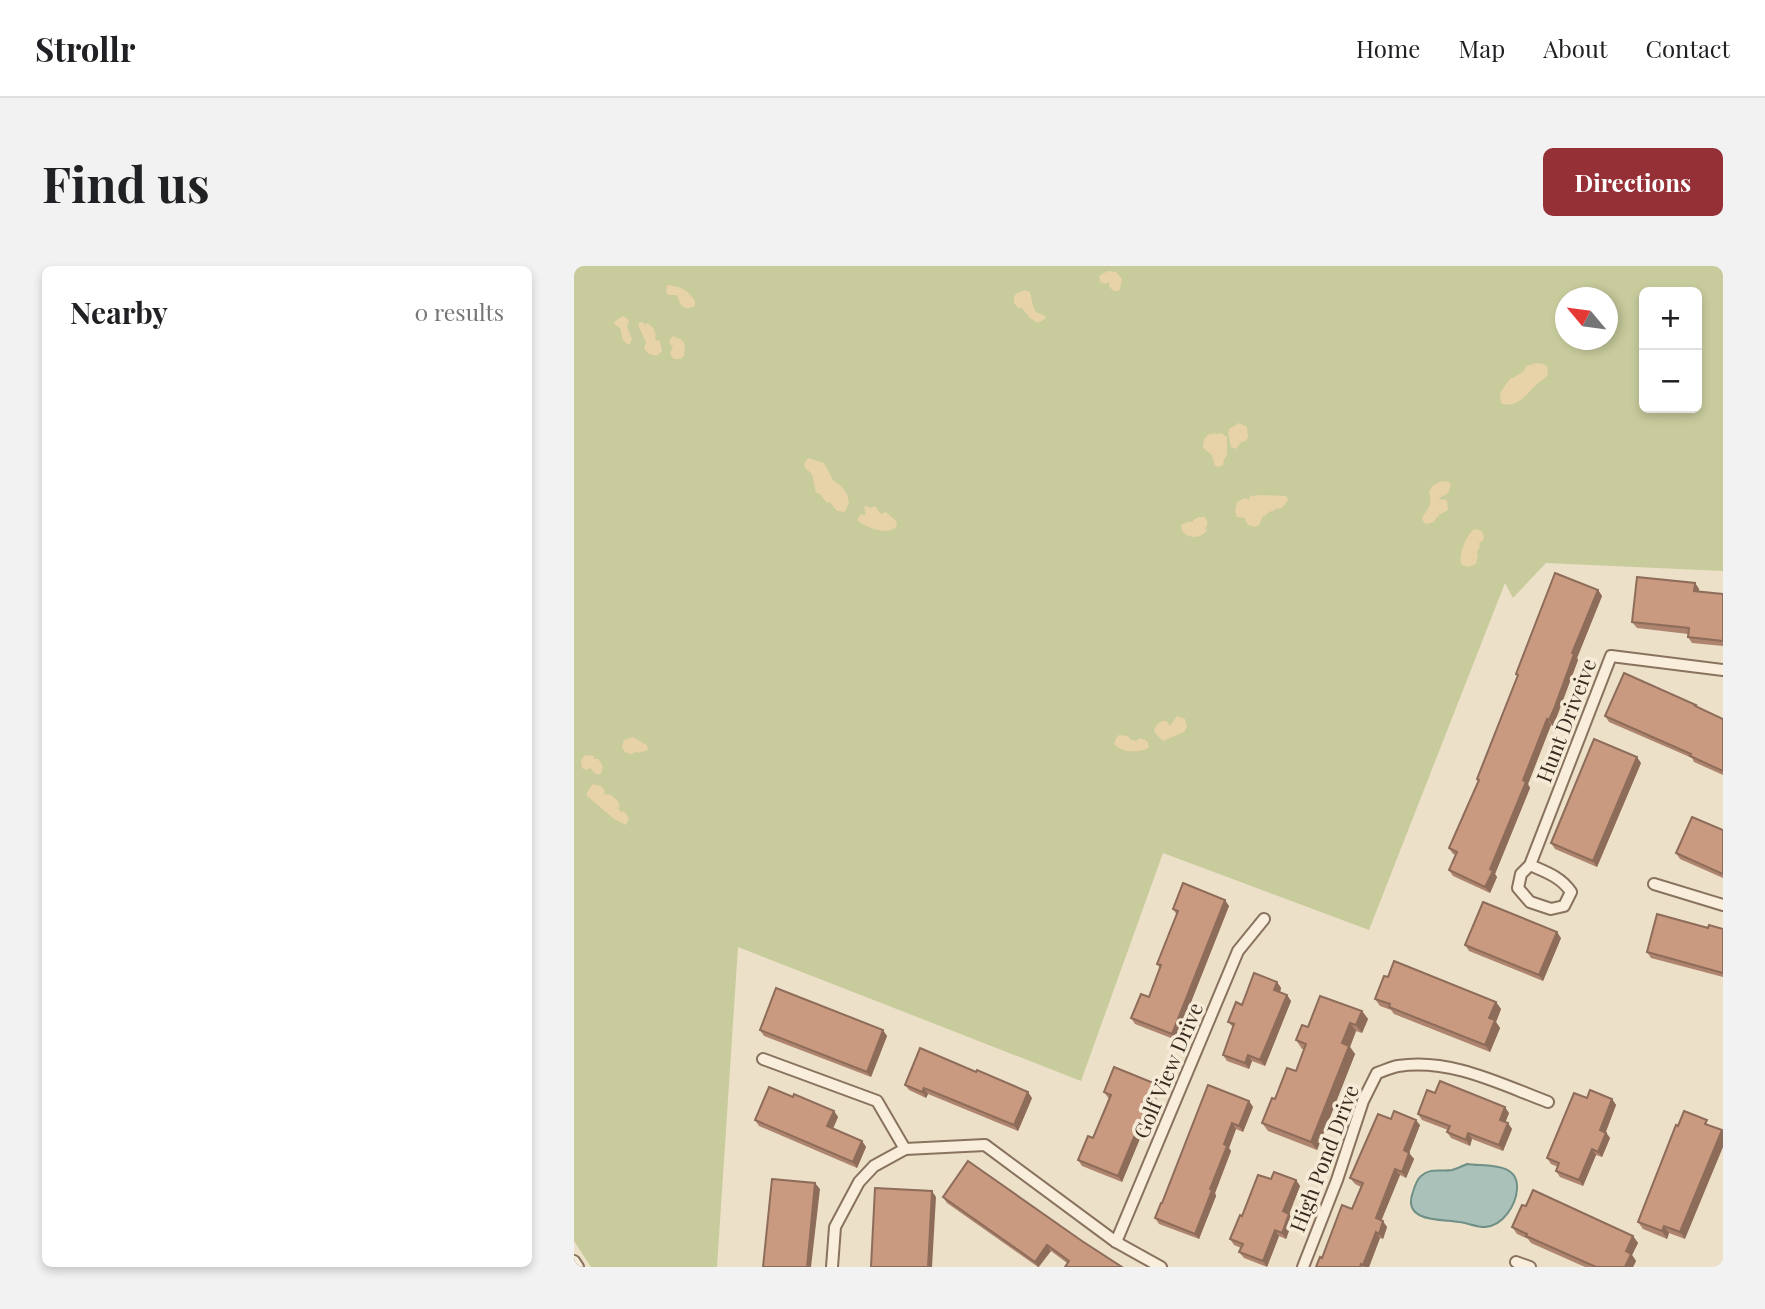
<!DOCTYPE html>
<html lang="en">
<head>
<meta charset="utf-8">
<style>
	:root { --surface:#fff; --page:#f2f2f2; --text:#202124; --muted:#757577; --line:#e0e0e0; --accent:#953036 }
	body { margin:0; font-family:"Playfair Display",serif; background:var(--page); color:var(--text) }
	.controls { position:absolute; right:21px; top:21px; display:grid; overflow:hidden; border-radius:10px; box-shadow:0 4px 10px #0003 }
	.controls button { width:63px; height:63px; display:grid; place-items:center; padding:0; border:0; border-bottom:2px solid var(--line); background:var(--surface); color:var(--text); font:35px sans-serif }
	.compass { position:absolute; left:981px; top:21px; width:63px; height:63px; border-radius:50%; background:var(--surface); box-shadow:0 4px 10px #0003; rotate:299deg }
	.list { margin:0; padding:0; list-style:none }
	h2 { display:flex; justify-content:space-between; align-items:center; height:91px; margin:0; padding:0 28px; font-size:30px }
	h2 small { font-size:23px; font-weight:400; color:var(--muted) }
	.map { position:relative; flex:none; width:1149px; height:1001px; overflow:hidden; border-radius:10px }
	header { display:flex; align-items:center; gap:42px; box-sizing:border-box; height:98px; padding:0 35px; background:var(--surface); border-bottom:2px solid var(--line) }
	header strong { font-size:33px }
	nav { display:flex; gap:38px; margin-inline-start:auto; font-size:24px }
	.intro { display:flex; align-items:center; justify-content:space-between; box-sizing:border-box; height:168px; padding:0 42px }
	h1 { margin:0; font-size:49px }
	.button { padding:18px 32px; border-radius:10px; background:var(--accent); color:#fff; font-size:24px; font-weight:700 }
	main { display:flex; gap:42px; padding:0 42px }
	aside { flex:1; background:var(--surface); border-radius:10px; box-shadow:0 4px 10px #0003 }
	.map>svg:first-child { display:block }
</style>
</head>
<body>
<header>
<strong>Strollr</strong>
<nav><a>Home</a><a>Map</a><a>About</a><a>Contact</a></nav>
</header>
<div class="intro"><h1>Find us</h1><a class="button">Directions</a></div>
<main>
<aside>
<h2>Nearby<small>0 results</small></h2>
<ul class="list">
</ul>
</aside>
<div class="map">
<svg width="1149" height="1001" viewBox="0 0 1149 1001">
	<rect width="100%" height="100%" fill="#ede0c8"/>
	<path fill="#c8cb9c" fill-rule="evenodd" d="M0 0H1149V305L972 297 939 332 931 317 795 664 589 587 507 815 164 681 143 1001H17L0 975ZM1070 26H1123V142H1070ZM992 32H1034V74H992Z"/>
	<g fill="#e7d3a7">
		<polygon points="534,5 542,6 548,13 546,23 544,25 540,25 535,21 535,16 531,18 526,16 525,10"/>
		<path d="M93 19C106 20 114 24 121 35V40C109 46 106 38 103 29H94L92 26Z"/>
		<path d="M451 24 456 26 459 40 462 46 471 50 472 52 464 57 456 52 448 42H444L440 37V31C444 24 447 27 451 24Z"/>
		<polygon points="49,50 55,54 53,61 58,73 56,78 53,78 49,74 46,62 41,59 40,56"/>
		<path d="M66 56 70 57 71 60 72 57C79 59 83 66 81 74L86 75 88 85 84 89C78 90 73 88 70 82L72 76 64 59Z"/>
		<polygon points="99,70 108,74 111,79 110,90 106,93 100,93 96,88 99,79 96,79 95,75"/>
		<path d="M962 97 969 98 973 100 974 109C970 113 964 117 961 120 951 130 942 143 927 137L926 128C928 123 932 118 937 112H939L950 105C952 97 956 100 962 97Z"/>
		<polygon points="665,157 673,161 674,171 672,175 667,176 662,183 657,181 654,167 655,163"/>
		<polygon points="636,167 638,169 639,167 644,168 647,167 653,171 653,189 649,195 650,198 646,201 641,200 638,189 629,182 630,173"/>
		<polygon points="234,192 250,197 259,214 267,220 273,228 275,237 271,246 263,245 256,236 253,237 245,227 242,227 238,208 230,201 231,196"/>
		<path d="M867 215 869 216 873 215 877 218 874 227 864 233 873 234 874 244 867 248 865 247V250L862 252 860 256 853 258 850 257 848 252C854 242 859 239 855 226L858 220Z"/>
		<polygon points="688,229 712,230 714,234 708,242 701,243 698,246 696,245 691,250 689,250 685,259 681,261 674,259 671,254 671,252 663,251 661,245 663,236 671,232 675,234 676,230"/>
		<path d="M294 240 296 242 301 240 307 248 312 246 323 256 322 262C309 269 296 262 285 256L283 254 287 248 292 249 290 241Z"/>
		<path d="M625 251H631L633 255V260L631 262 633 264C627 273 615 273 608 265L607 259 614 256H619V254Z"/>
		<path d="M900 263 908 265 910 271 909 275 905 277 906 281 903 286 904 290 902 298 893 301 887 298C885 286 892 270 900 263Z"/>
		<path d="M603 450 611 453 613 461 610 466 589 475 581 467 580 463C584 458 586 454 592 455L596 460Z"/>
		<path d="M545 469 554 470 557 474 562 475 566 472C572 474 574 474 575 482 564 487 548 487 540 478L542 472Z"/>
		<polygon points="59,471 70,478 71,477 73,479 74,484 64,487 64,485 57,488 51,486 48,481 50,474"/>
		<polygon points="11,489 20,490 20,493 24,493 29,500 27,508 22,508 16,502 12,504 8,502 7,494"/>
		<polygon points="19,518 27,520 31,525 30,528 37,529 43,534 46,540 44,542 47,546 50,545 55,552 52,559 40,553 13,530 13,526"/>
	</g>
	<path fill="#a9c1b9" stroke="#6f9086" stroke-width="2" d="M893 898C910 901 945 895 943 923 942 939 929 960 911 961 902 961 894 957 885 956 870 953 830 957 838 929 840 923 842 914 847 910 857 901 867 906 878 904 882 903 888 900 893 898Z"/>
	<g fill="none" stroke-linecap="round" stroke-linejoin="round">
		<defs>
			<g id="minor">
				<path d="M956 599C972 606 987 611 997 626L990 640 977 643 956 636 944 622 947 608 956 599 1037 390 1149 404"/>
				<polyline points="1080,618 1149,639"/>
				<polyline points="189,793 303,835 331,883"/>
				<polyline points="542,976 664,685 690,653"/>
				<polyline points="0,995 4,1001"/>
				<polyline points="942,996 956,1001"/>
				<polyline points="258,1001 261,961 285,916 300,900 331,883 411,879 542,976 587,1001"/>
				<path d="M729 1001 763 914 789 835 803 807C810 805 817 801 824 800 877 792 926 818 974 836"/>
			</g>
		</defs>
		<use href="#minor" stroke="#89725e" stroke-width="14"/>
		<use href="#minor" stroke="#f8eedb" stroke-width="10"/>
	</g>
	<g fill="#ae846e">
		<polygon points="1121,317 1125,323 1124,326 1149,328 1149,380 1118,377 1114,371 1114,368 1063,362 1058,356"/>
		<polygon points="1024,324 1028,330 1003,392 1004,394 984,448 979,460 977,459 954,518 956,522 921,608 923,611 916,627 879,610 875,604 882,589 879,588 875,582 904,515 903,513 944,410 942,408"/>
		<polygon points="1124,442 1149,453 1149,509 1120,496 1118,492 1035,456 1031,450"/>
		<polygon points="1067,497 1023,601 981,583 977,577"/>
		<polygon points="1149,564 1149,612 1106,593 1102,587"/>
		<polygon points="655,640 602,774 561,758 557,752 575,731 586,702 583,698 603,649 599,643"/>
		<polygon points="1134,662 1149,663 1149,711 1077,692 1073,686"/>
		<polygon points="987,672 969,715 895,685 891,679"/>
		<polygon points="814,711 922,736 927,743 922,756 926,762 916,786 820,748 817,744 806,740 801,733"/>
		<polygon points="703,716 707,722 706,726 713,729 717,735 691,800 678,795 675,803 653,795 649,789 659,761 654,756 668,739"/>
		<polygon points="788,745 794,753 788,767 782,765 776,781 781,788 743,884 694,865 688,857 701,833 722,805 730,783 728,783 722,774 734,761"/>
		<polygon points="186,764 313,770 297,811 190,770"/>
		<polygon points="331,819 458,832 444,865 354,828 352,832 335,824"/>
		<polygon points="586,824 548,916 508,900 504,894 519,872 535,833 530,826"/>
		<polygon points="219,831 260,845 264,851 259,863 288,875 292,881 283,902 185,860 181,854"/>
		<polygon points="1013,832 1038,833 1042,839 1032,866 1036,872 1028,891 1022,889 1009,920 986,911 982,905 984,901 977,898 973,892"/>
		<polygon points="675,835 679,841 669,866 662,863 655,882 657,885 641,927 642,930 625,973 585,958 581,952 588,937"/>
		<polygon points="935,847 931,856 938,863 929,885 898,873 896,880 877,872 873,866 874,864 848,854 844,848"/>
		<polygon points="817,853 846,859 835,887 840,893 832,912 826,909 807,954 813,961 809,973 806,972 795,1001 742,1001 778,943 787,921 781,918 776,912"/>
		<polygon points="1102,859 1111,973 1095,967 1093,973 1069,963 1064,956"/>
		<polygon points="697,913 722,914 726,920 715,948 719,954 712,973 705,970 693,1001 670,992 665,986 667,982 660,979 656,973 668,950"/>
		<polygon points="369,931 508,975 493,997 477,985 465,1001 464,1001 373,937"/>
		<polygon points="952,940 1059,970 1064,977 1058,989 1062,995 1059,1001 1011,1001 957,977 954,973 943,968 938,961"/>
	</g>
	<g fill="#8d6c5a">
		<polygon points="1121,317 1125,323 1124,331 1120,325"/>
		<polygon points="1024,324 1028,330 1003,392 1004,394 979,460 975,454 998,387"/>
		<polygon points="973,453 977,459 954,518 956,522 921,608 923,611 916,627 911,621 916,603 949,514"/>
		<polygon points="1063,491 1067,497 1023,601 1019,595"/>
		<polygon points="651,634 655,640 602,774 598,768"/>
		<polygon points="983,666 987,672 969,715 965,709"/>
		<polygon points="703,716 707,722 705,730 700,724"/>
		<polygon points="713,729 717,735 691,800 686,794"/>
		<polygon points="922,736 927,743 922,756 926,762 916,786 911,779 915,752"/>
		<polygon points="788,745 794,753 788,767 782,759"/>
		<polygon points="776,757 782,765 776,781 781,788 743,884 737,876 768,777"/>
		<polygon points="309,764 313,770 297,811 293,806"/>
		<polygon points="674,789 678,795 675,803 671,797"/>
		<polygon points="582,818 586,824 548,916 544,910"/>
		<polygon points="350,822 354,828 352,832 348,826"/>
		<polygon points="454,826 458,832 444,865 440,859"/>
		<polygon points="1038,833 1042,839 1030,870 1026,864"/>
		<polygon points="675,835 679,841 669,866 665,860"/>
		<polygon points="931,841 935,847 930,860 926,854"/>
		<polygon points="260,845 264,851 257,866 253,860"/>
		<polygon points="842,854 846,859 834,890 830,884"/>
		<polygon points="658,857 662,863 655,882 657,885 641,927 642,930 625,973 621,968 650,878"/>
		<polygon points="934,857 938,863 929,885 925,879"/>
		<polygon points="1148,864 1149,866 1149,881 1111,973 1106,966"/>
		<polygon points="894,867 898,873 896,880 892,874"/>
		<polygon points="1032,867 1036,872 1028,891 1024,886"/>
		<polygon points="288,875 292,881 283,902 279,896"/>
		<polygon points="1018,883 1022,889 1009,920 1005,914"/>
		<polygon points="835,887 840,893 832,912 828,906"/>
		<polygon points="821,903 826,909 806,958 802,952"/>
		<polygon points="722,914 726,920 714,951 709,945"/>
		<polygon points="241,917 246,923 237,1001 233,1001"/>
		<polygon points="358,925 362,931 358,1001 354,1001"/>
		<polygon points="715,948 719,954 712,973 708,967"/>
		<polygon points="809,955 813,961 809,973 805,968"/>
		<polygon points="1090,960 1095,967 1093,973 1088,965"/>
		<polygon points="701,964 705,970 693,1001 689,995"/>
		<polygon points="802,966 806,972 795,1001 791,1001 789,999"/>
		<polygon points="1059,970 1064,977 1058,989 1062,995 1059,1001 1051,1001 1052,985"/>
		<polygon points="473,979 477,985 464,1001 461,996"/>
	</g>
	<g fill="#ca9a80" stroke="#8d6c5a" stroke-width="2">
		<polygon points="981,307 1024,324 998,387 1000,388 980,443 975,454 973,453 949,514 952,516 916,603 919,605 911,621 875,604 883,586 875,582 905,514 903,513 944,409 942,408"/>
		<polygon points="1063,311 1121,317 1120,325 1149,328 1149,375 1114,371 1115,362 1058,356"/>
		<polygon points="1050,407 1122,439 1121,440 1149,453 1149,505 1116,490 1117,488 1031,450"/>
		<polygon points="1020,473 1063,491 1019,595 977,577"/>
		<polygon points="1118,551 1149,564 1149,608 1102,587"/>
		<polygon points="609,617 651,634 598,768 557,752 567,728 575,731 587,699 583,698 604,645 599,643"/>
		<polygon points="909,636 983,666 965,709 891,679"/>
		<polygon points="1083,648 1134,662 1135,659 1149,663 1149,707 1073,686"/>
		<polygon points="820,695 922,736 915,752 921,754 911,779 815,741 816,738 801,733 810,710 814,711"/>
		<polygon points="680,707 703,716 700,724 713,729 686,794 674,789 671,797 649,789 660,758 654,756 662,736 668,739"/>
		<polygon points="202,722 309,764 293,806 186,764"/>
		<polygon points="746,730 788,745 782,759 776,757 768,777 775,780 737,876 688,857 698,832 701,833 713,802 722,805 732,778 722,774 728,759 734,761"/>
		<polygon points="346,782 402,806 403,804 454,826 440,859 350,822 348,826 331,819"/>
		<polygon points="540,801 582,818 544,910 504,894 514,870 519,872 537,829 530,826"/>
		<polygon points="866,815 931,841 926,854 934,857 925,879 894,867 892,874 873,866 876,860 844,848 853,824 861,827"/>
		<polygon points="634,819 675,835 665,860 658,857 650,878 653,880 636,923 638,924 621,968 581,952 587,937 588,937"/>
		<polygon points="195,821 219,831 220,828 260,845 253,860 288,875 279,896 181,854"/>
		<polygon points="1016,824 1038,833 1026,864 1032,867 1024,886 1018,883 1005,914 982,905 985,897 973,892 1000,827 1013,832"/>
		<polygon points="820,845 842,854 830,884 835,887 828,906 821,903 802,952 809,955 805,968 802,966 789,999 787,998 786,1001 742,1001 746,991 748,992 768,939 778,943 789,917 776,912 804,848 817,853"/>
		<polygon points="1110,845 1133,854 1131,858 1148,864 1106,966 1090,960 1088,965 1064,956 1102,859 1104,860"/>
		<polygon points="394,895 508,975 548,1001 491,1001 495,995 473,979 461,996 369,931"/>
		<polygon points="700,906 722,914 709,945 715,948 708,967 701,964 689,995 665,986 669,978 656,973 666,949 668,950 684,909 697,913"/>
		<polygon points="198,913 241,917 233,1001 189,1001"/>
		<polygon points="301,922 358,925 354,1001 297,1001"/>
		<polygon points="959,924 1059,970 1052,985 1057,988 1051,1001 1022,1001 952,970 953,968 938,961 948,939 952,940"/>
	</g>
	<g text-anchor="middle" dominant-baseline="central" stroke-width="7" stroke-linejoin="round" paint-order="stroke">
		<g font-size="21" fill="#3a2b21" stroke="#f5ebd7">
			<text transform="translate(991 454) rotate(-69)">Hunt Driveive</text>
			<text transform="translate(593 804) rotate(-67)">Golf View Drive</text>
			<text transform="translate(749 892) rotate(-69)">High Pond Drive</text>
		</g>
	</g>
</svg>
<div class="controls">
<button>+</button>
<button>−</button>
</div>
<svg class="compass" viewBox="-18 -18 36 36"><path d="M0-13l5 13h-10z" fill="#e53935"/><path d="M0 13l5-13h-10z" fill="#757577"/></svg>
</div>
</main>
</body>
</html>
